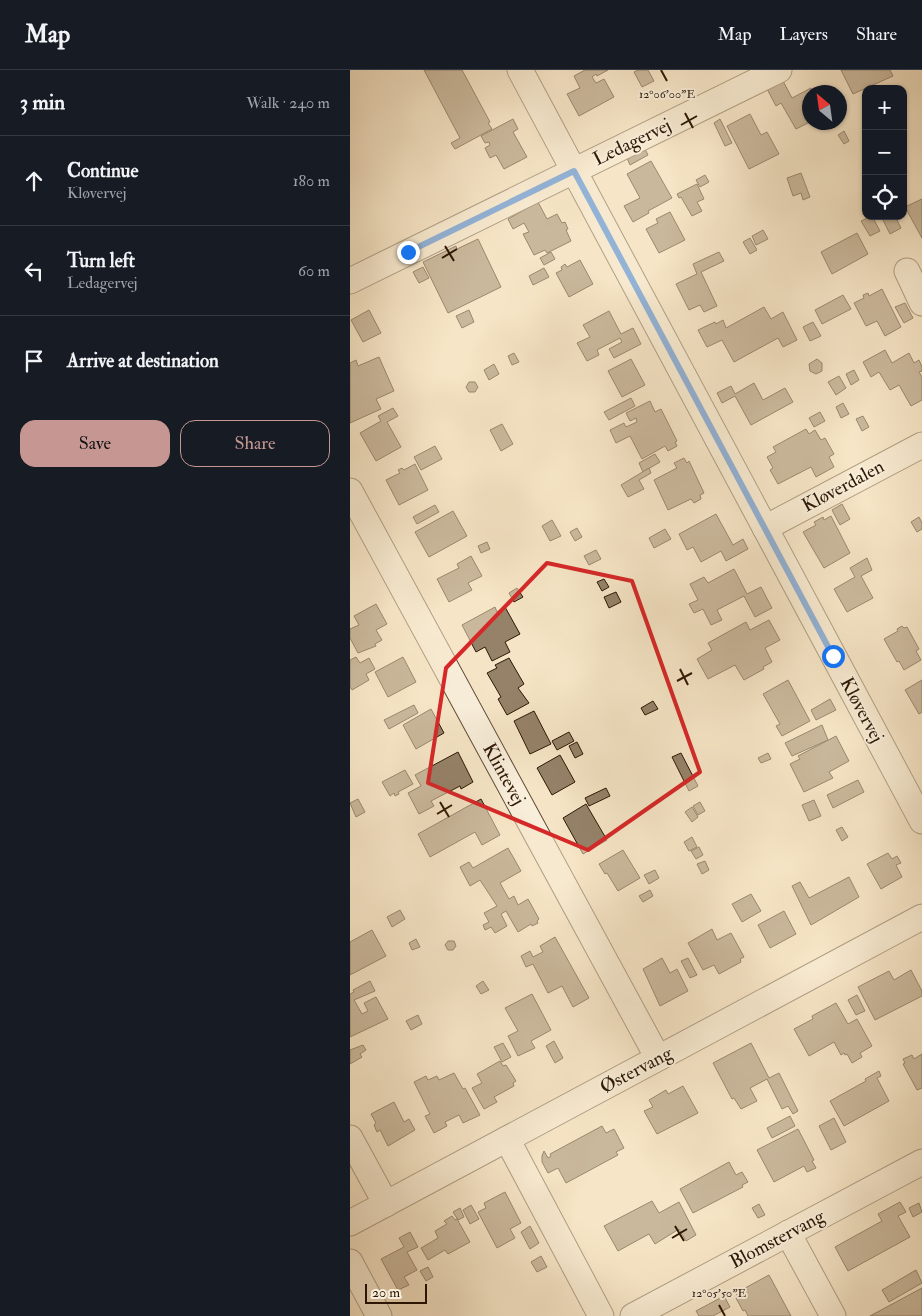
<!DOCTYPE html>
<html lang="en">
<head>
<meta charset="utf-8">
<style>
	:root { --surface:#171b24; --page:#242831; --text:#f1f3f6; --muted:#9ea1a6; --line:#363941; --accent:#c59692 }
	body { margin:0; font-family:"IM FELL Double Pica",serif; background:var(--page); color:var(--text) }
	.controls { position:absolute; right:15px; top:15px; display:grid; overflow:hidden; border-radius:10px; box-shadow:0 1px 4px #0004 }
	.controls button { width:45px; height:45px; display:grid; place-items:center; padding:0; border:0; border-bottom:1px solid var(--line); background:var(--surface); color:var(--text); font:25px sans-serif }
	.compass { position:absolute; left:452px; top:15px; width:45px; height:45px; border-radius:50%; background:var(--surface); box-shadow:0 1px 4px #0004; rotate:331deg }
	.scale { position:absolute; left:15px; bottom:12px; width:62px; box-sizing:border-box; padding-left:5px; border:2px solid #2d1704; border-top:0; font-size:14px; line-height:18px; white-space:nowrap; color:#2d1704; -webkit-text-stroke:4px #f8eeda; paint-order:stroke }
	.stop { position:absolute; width:15px; height:15px; margin:-11px; border:4px solid #1a73e8; border-radius:50%; background:#fff }
	.stop.end { background:#1a73e8; border-color:#fff; box-shadow:0 1px 5px #0008 }
	.list { margin:0; padding:0; list-style:none }
	h2 { display:flex; justify-content:space-between; align-items:center; height:65px; margin:0; padding:0 20px; font-size:21px }
	h2 small { font-size:16px; font-weight:400; color:var(--muted) }
	.list li { display:grid; grid-template-columns:32px 1fr auto; gap:15px; align-items:center; box-sizing:border-box; height:90px; padding:0 20px; border-top:1px solid var(--line) }
	.list b { display:block; font-size:19px; white-space:nowrap }
	.list p { margin:0; font-size:16px; white-space:nowrap; color:var(--muted) }
	.list em { font-size:16px; font-style:normal; color:var(--muted) }
	.actions { display:flex; gap:10px; padding:15px 20px }
	.actions a { flex:1; padding:11px 0; border:1px solid var(--accent); border-radius:15px; text-align:center; font-size:18px; color:var(--accent) }
	.actions .main { background:var(--accent); color:#111 }
	.icon { flex:none; width:28px; height:28px; fill:none; stroke:currentColor; stroke-width:2; stroke-linecap:round; stroke-linejoin:round }
	.map { position:relative; flex:none; width:572px; height:1246px; overflow:hidden }
	header { display:flex; align-items:center; gap:30px; box-sizing:border-box; height:70px; padding:0 25px; background:var(--surface); border-bottom:1px solid var(--line) }
	header strong { font-size:24px }
	nav { display:flex; gap:28px; margin-inline-start:auto; font-size:18px }
	main { display:flex }
	aside { flex:1; background:var(--surface) }
	.map>svg:first-child { display:block }
</style>
</head>
<body>
<header>
<strong>Map</strong>
<nav><a>Map</a><a>Layers</a><a>Share</a></nav>
</header>
<main>
<aside>
<h2>3 min<small>Walk · 240 m</small></h2>
<ul class="list">
<li><svg class="icon" aria-label="ahead" viewBox="0 0 24 24"><path d="M12 20V5M6 11l6-6 6 6"/></svg><div><b>Continue</b><p>Kløvervej</p></div><em>180 m</em></li>
<li><svg class="icon" aria-label="left" viewBox="0 0 24 24"><path d="M17 20v-9H6M10 6l-5 5 5 5"/></svg><div><b>Turn left</b><p>Ledagervej</p></div><em>60 m</em></li>
<li><svg class="icon" aria-label="arrive" viewBox="0 0 24 24"><path d="M6 21V4h12l-3 4 3 4H6"/></svg><div><b>Arrive at destination</b></div></li>
</ul>
<div class="actions"><a class="main">Save</a><a>Share</a></div>
</aside>
<div class="map">
<svg width="572" height="1246" viewBox="0 0 572 1246">
	<rect width="100%" height="100%" fill="#f5e5c6"/>
	<filter id="stains"><feTurbulence type="fractalNoise" baseFrequency=".004" numOctaves="4"/><feColorMatrix values="0 0 0 0 .2 0 0 0 0 .09 0 0 0 0 .02 0 0 0 .5 -.17"/></filter>
	<radialGradient id="worn" r=".72"><stop offset=".6" stop-color="#630" stop-opacity="0"/><stop offset="1" stop-color="#630" stop-opacity=".3"/></radialGradient>
	<g fill="#958269" stroke="#2d1704">
		<polygon points="74,0 112,0 140,52 138,53 142,59 105,79 101,73 110,68"/>
		<polygon points="235,0 258,0 247,6 246,4 242,7 246,13 254,9 264,27 229,46 217,24 230,18 224,6"/>
		<polygon points="288,0 298,0 304,11 292,17 284,2"/>
		<polygon points="491,0 540,0 543,6 503,24"/>
		<polygon points="433,11 442,28 461,18 463,22 460,22 460,52 446,59 431,33 426,36 417,19"/>
		<polygon points="400,44 411,65 417,62 429,84 399,99 377,56"/>
		<polygon points="163,49 168,59 163,62 177,87 154,99 146,85 140,88 135,78 140,75 139,72 135,73 131,66"/>
		<polygon points="370,49 382,73 375,76 364,53"/>
		<polygon points="494,61 499,71 494,74 488,65"/>
		<polygon points="295,79 298,85 280,95 277,88"/>
		<polygon points="301,91 322,128 298,141 299,143 283,152 274,136 290,128 277,104"/>
		<polygon points="451,103 460,127 453,130 451,123 443,126 437,108"/>
		<polygon points="355,105 359,112 350,117 346,110"/>
		<polygon points="347,114 354,129 347,132 352,141 342,146 331,127 329,128 327,124"/>
		<polygon points="572,129 572,168 555,137"/>
		<polygon points="188,132 197,149 207,144 212,153 215,152 218,159 216,160 221,171 197,183 195,180 184,185 173,164 179,162 174,153 163,159 158,149"/>
		<polygon points="320,142 335,170 309,183 296,159 308,153 306,149"/>
		<polygon points="522,146 530,161 520,166 511,151"/>
		<polygon points="531,146 545,146 551,158 540,164"/>
		<polygon points="413,160 418,169 406,175 402,166"/>
		<polygon points="507,163 518,184 482,204 471,182"/>
		<polygon points="400,168 407,180 400,184 393,172"/>
		<polygon points="128,169 151,217 98,243 73,192 106,176 107,179"/>
		<polygon points="201,182 205,189 194,195 190,188"/>
		<polygon points="369,182 374,191 351,202 367,236 354,242 350,235 339,240 326,214 347,204 343,194"/>
		<polygon points="230,190 243,214 219,227 206,203 212,200 211,197 215,194 217,197"/>
		<polygon points="73,197 79,208 69,213 63,202"/>
		<polygon points="194,198 199,207 183,215 179,206"/>
		<polygon points="532,219 551,257 535,266 527,251 516,256 504,233 514,228 513,225 518,223 519,226"/>
		<polygon points="493,225 501,239 472,254 465,240"/>
		<polygon points="555,233 563,248 554,253 545,237"/>
		<polygon points="414,237 421,249 433,242 447,270 433,277 428,268 384,292 372,270 357,277 348,260 365,252 366,254 373,250 376,258"/>
		<polygon points="19,240 31,263 13,272 1,250"/>
		<polygon points="119,240 124,252 112,258 106,246"/>
		<polygon points="259,241 271,264 283,258 291,274 264,288 259,279 272,272 270,268 247,280 249,285 237,291 227,273 240,267 233,255"/>
		<polygon points="463,252 471,266 460,271 453,257"/>
		<polygon points="535,280 542,293 559,283 564,293 569,290 572,297 572,301 569,302 572,307 572,330 561,336 549,315 540,320 529,302 521,307 513,292"/>
		<polygon points="164,283 169,292 162,295 158,286"/>
		<polygon points="29,287 44,321 26,329 31,339 0,353 0,293 6,290 8,296"/>
		<polygon points="281,289 295,315 272,327 258,301"/>
		<polygon points="467,289 472,293 472,301 466,304 460,301 459,294"/>
		<polygon points="144,294 149,304 139,310 134,300"/>
		<polygon points="504,300 509,310 501,315 496,304"/>
		<polygon points="489,306 496,318 486,325 478,312"/>
		<polygon points="119,312 125,312 128,317 125,322 119,322 116,317"/>
		<polygon points="404,313 413,330 435,318 443,332 401,355 385,326 372,333 367,323 381,316 385,324"/>
		<polygon points="281,328 285,336 259,350 254,342"/>
		<polygon points="300,331 305,342 311,339 327,371 325,372 327,376 318,381 315,376 292,389 280,366 266,373 260,360 274,353 276,357 287,352 286,348 280,351 276,343"/>
		<polygon points="493,333 499,344 491,348 486,337"/>
		<polygon points="43,338 48,346 37,352 51,377 26,391 10,363 31,351 28,346"/>
		<polygon points="470,342 475,351 464,357 459,348"/>
		<polygon points="513,346 519,357 512,361 506,349"/>
		<polygon points="152,354 163,374 151,381 140,360"/>
		<polygon points="456,359 459,364 465,360 471,370 475,368 484,384 479,387 484,397 466,407 461,397 428,414 420,400 423,398 417,387 426,382 423,377"/>
		<polygon points="85,376 92,389 71,400 64,387"/>
		<polygon points="305,384 310,392 293,402 289,393"/>
		<polygon points="334,388 337,393 339,391 354,423 350,425 351,429 344,433 341,429 318,440 304,410 327,398 324,393"/>
		<polygon points="65,394 78,420 49,435 36,410 50,403 48,400 52,398 54,400"/>
		<polygon points="299,398 301,403 289,410 294,419 278,427 271,415"/>
		<polygon points="492,434 500,449 490,455 482,440"/>
		<polygon points="85,435 89,442 67,454 63,447"/>
		<polygon points="103,441 117,466 79,487 65,462"/>
		<polygon points="366,444 383,475 393,469 398,479 376,491 371,481 351,492 343,477 337,480 329,464"/>
		<polygon points="481,446 500,483 474,498 453,462 466,455 464,452 473,447 474,450"/>
		<polygon points="569,447 572,453 572,459 567,462 561,452"/>
		<polygon points="202,450 211,466 200,471 192,456"/>
		<polygon points="227,458 232,467 225,471 220,462"/>
		<polygon points="315,459 321,469 304,478 299,468"/>
		<polygon points="137,472 140,479 131,483 128,476"/>
		<polygon points="246,480 251,489 239,495 234,486"/>
		<polygon points="121,486 132,506 118,513 122,520 99,532 87,509 109,498 107,494"/>
		<polygon points="517,488 522,500 511,506 523,528 497,542 484,519 505,507 500,498"/>
		<polygon points="384,499 397,524 411,517 422,538 405,547 394,526 367,540 372,550 361,555 353,539 344,543 339,534 348,530 340,514 354,507 358,513"/>
		<polygon points="254,509 259,517 252,521 247,512"/>
		<polygon points="167,518 173,527 164,532 159,523"/>
		<polygon points="266,522 271,532 259,538 254,527"/>
		<polygon points="26,534 37,554 26,560 32,570 25,574 26,576 8,583 0,568 0,559 9,555 4,546"/>
		<polygon points="145,537 147,542 155,537 170,564 155,572 160,582 142,591 135,577 126,582 112,555"/>
		<polygon points="419,550 430,570 415,578 422,592 413,597 414,599 394,610 385,595 358,609 347,589 362,580 358,573 396,552 400,560"/>
		<polygon points="552,556 554,558 557,557 569,579 566,581 571,590 554,600 549,591 547,592 534,569 548,561 547,559"/>
		<polygon points="6,587 10,593 19,588 25,599 16,604 19,610 2,620 0,617 0,590"/>
		<polygon points="53,587 66,612 38,627 25,602"/>
		<polygon points="159,588 174,614 168,618 179,633 157,645 148,629 151,627 137,603 147,598 145,595"/>
		<polygon points="438,610 460,651 432,666 426,656 430,654 413,624"/>
		<polygon points="572,610 572,642 569,644 555,620"/>
		<polygon points="480,629 486,640 466,650 461,640"/>
		<polygon points="303,631 308,639 295,645 291,638"/>
		<polygon points="64,635 68,643 39,659 34,650"/>
		<polygon points="81,639 94,663 66,679 53,655"/>
		<polygon points="184,641 201,674 180,684 164,651"/>
		<polygon points="472,655 478,670 442,686 435,673"/>
		<polygon points="219,662 224,671 207,680 202,671"/>
		<polygon points="486,666 499,691 479,702 483,708 454,722 440,694 450,689 448,686"/>
		<polygon points="227,672 233,684 225,688 219,676"/>
		<polygon points="108,682 123,712 111,719 110,716 81,731 84,736 69,744 58,723 71,716 65,705"/>
		<polygon points="331,683 348,716 339,721 322,687"/>
		<polygon points="418,683 421,689 411,693 408,688"/>
		<polygon points="210,685 225,712 202,725 187,698"/>
		<polygon points="55,700 63,714 48,722 49,724 45,726 44,723 40,726 32,712"/>
		<polygon points="508,710 514,722 483,738 477,725"/>
		<polygon points="256,718 260,726 239,736 235,728"/>
		<polygon points="8,729 15,742 6,747 0,733"/>
		<polygon points="131,729 150,765 132,775 125,762 80,787 68,764"/>
		<polygon points="464,730 471,746 459,751 452,735"/>
		<polygon points="350,732 355,741 348,745 343,736"/>
		<polygon points="236,734 257,770 233,784 213,748"/>
		<polygon points="342,737 348,747 342,752 335,742"/>
		<polygon points="492,757 498,767 492,771 486,760"/>
		<polygon points="342,767 347,777 339,781 334,772"/>
		<polygon points="349,777 353,785 346,789 341,781"/>
		<polygon points="158,778 171,801 150,813 159,829 164,826 168,835 178,829 189,849 187,851 188,853 182,856 181,854 168,862 156,841 151,844 157,856 145,863 141,857 135,860 133,855 139,852 134,843 147,836 130,810 120,816 110,797 119,792 123,798"/>
		<polygon points="273,780 290,808 268,821 257,803 255,804 249,794"/>
		<polygon points="538,783 542,789 547,786 551,793 546,795 552,807 531,819 517,794"/>
		<polygon points="355,791 359,800 352,804 347,794"/>
		<polygon points="305,800 309,808 299,814 294,805"/>
		<polygon points="499,807 509,827 461,855 442,816 450,812 459,828"/>
		<polygon points="300,820 303,826 293,832 289,826"/>
		<polygon points="401,824 411,841 392,852 382,834"/>
		<polygon points="50,840 55,849 42,857 37,847"/>
		<polygon points="434,841 446,864 420,878 408,855"/>
		<polygon points="362,859 367,870 381,863 394,887 390,889 391,892 369,904 364,895 353,900 338,873"/>
		<polygon points="22,860 36,886 0,905 0,872"/>
		<polygon points="205,867 239,928 223,937 212,916 198,923 183,894 176,897 171,886 180,881 183,887 193,882 190,876"/>
		<polygon points="66,869 70,877 62,880 59,873"/>
		<polygon points="98,871 104,871 106,876 103,880 98,880 95,875"/>
		<polygon points="312,888 320,903 327,899 338,921 310,936 293,899"/>
		<polygon points="338,888 347,905 340,908 331,891"/>
		<polygon points="561,900 572,921 572,926 525,950 508,917 539,901 544,910"/>
		<polygon points="20,911 25,921 4,930 12,944 18,941 14,933 26,927 38,949 0,967 0,924 4,922 3,920"/>
		<polygon points="133,911 139,920 131,924 126,916"/>
		<polygon points="182,924 201,960 181,971 185,978 168,986 158,966 168,961 155,938"/>
		<polygon points="507,925 515,941 506,945 498,930"/>
		<polygon points="486,933 498,954 507,949 522,976 510,983 512,987 502,993 497,984 495,985 494,983 491,985 484,972 459,986 444,959 463,949 462,946"/>
		<polygon points="68,945 72,954 61,960 56,951"/>
		<polygon points="204,971 213,988 205,993 196,976"/>
		<polygon points="153,973 161,987 152,992 144,977"/>
		<polygon points="401,973 419,1008 429,1003 448,1041 443,1044 438,1036 432,1039 417,1009 400,1018 407,1031 391,1039 384,1028 382,1029 363,993"/>
		<polygon points="13,975 16,980 10,984 12,987 0,994 0,980"/>
		<polygon points="572,984 572,1018 567,1020 553,994 555,993 553,989 562,985 564,989"/>
		<polygon points="150,991 153,996 156,995 166,1011 163,1013 164,1016 144,1027 147,1032 134,1039 122,1018 132,1013 127,1004"/>
		<polygon points="529,1001 531,1006 527,1008 539,1031 494,1056 480,1031 516,1011 515,1009"/>
		<polygon points="104,1003 113,1019 115,1018 130,1045 113,1053 109,1045 95,1052 97,1056 84,1063 75,1046 80,1044 64,1012 76,1006 78,1010 87,1006 89,1010"/>
		<polygon points="333,1016 348,1043 307,1064 294,1041 303,1037 299,1030 316,1020 318,1024"/>
		<polygon points="44,1032 54,1052 59,1049 65,1060 38,1076 30,1060 27,1062 24,1055 26,1053 21,1044"/>
		<polygon points="440,1046 445,1056 422,1068 417,1058"/>
		<polygon points="484,1048 496,1072 481,1080 469,1056"/>
		<polygon points="252,1056 256,1063 264,1059 274,1078 266,1082 268,1085 216,1113 208,1098 198,1103 192,1092 192,1086 194,1081 198,1088 201,1086 200,1084"/>
		<polygon points="448,1059 464,1090 462,1091 466,1098 457,1102 454,1096 424,1112 407,1080"/>
		<polygon points="379,1092 386,1105 392,1102 398,1112 392,1115 393,1117 343,1143 330,1119"/>
		<polygon points="155,1122 171,1153 160,1159 165,1168 147,1178 128,1142 136,1138 134,1133"/>
		<polygon points="302,1131 309,1143 329,1132 346,1165 336,1171 329,1159 305,1174 299,1164 268,1181 254,1156"/>
		<polygon points="550,1132 556,1142 548,1146 560,1167 498,1201 485,1177 532,1151 528,1144"/>
		<polygon points="569,1133 572,1142 563,1147 559,1138"/>
		<polygon points="409,1134 415,1145 408,1148 402,1138"/>
		<polygon points="121,1135 129,1149 120,1154 113,1140"/>
		<polygon points="110,1138 114,1147 108,1150 103,1142"/>
		<polygon points="102,1146 105,1150 107,1149 120,1172 98,1184 95,1180 78,1190 71,1178 88,1168 85,1161 97,1154 94,1151"/>
		<polygon points="180,1156 189,1173 180,1179 171,1162"/>
		<polygon points="60,1162 68,1177 57,1182 67,1200 54,1207 59,1215 48,1220 31,1189 54,1177 49,1168"/>
		<polygon points="191,1186 197,1197 187,1202 181,1192"/>
		<polygon points="78,1197 83,1207 76,1211 70,1201"/>
		<polygon points="566,1200 572,1213 539,1232 532,1220"/>
		<polygon points="419,1205 441,1246 398,1246 395,1240 393,1241 386,1228 388,1227 386,1223"/>
		<polygon points="572,1218 572,1246 520,1246"/>
		<polygon points="374,1226 380,1237 363,1246 349,1246 346,1241"/>
	</g>
	<g fill="none" stroke-linecap="round" stroke-linejoin="round">
		<defs>
			<g id="street">
				<polyline points="170,0 572,751"/>
				<polyline points="557,201 572,233"/>
				<polyline points="0,211 429,0"/>
				<polyline points="0,421 308,988"/>
				<polyline points="415,458 572,375"/>
				<polyline points="0,1068 36,1134"/>
				<polyline points="157,1069 251,1246"/>
				<polyline points="0,1153 572,847"/>
				<polyline points="438,1163 483,1246"/>
				<polyline points="0,1192 29,1246"/>
				<polyline points="283,1246 572,1092"/>
			</g>
		</defs>
		<use href="#street" stroke="#5f4a34" stroke-width="27"/>
		<use href="#street" stroke="#f8eeda" stroke-width="25"/>
	</g>
	<g fill="none" stroke-linecap="round" stroke-linejoin="round">
		<polyline stroke="#1a73e8" stroke-width="6" points="58,182 224,101 483,586"/>
	</g>
	<path d="M0 0H572V1246H0ZM197 493 282 511 350 702 238 780 78 713 96 598Z" fill="#f5e5c6" fill-opacity=".55" fill-rule="evenodd"/>
	<path fill="none" stroke="#d62828" stroke-width="4" stroke-linejoin="round" d="M197 493 282 511 350 702 238 780 78 713 96 598Z"/>
	<path fill="none" stroke="#2d1704" stroke-width="2" d="M311 0 317 11M335 43 343 58M331 55 347 46M95 176 104 191M92 188 107 179M330 599 338 615M327 611 342 603M90 732 99 747M87 744 102 735M325 1156 334 1171M322 1168 337 1159M369 1235 375 1246"/>
	<g text-anchor="middle" dominant-baseline="central" stroke-width="4" stroke-linejoin="round" paint-order="stroke">
		<g font-size="19" fill="#2d1704" stroke="#f8eeda">
			<text transform="translate(282 72) rotate(-26)">Ledagervej</text>
			<text transform="translate(493 416) rotate(-28)">Kløverdalen</text>
			<text transform="translate(512 640) rotate(62)">Kløvervej</text>
			<text transform="translate(154 704) rotate(61)">Klintevej</text>
			<text transform="translate(286 1000) rotate(-28)">Østervang</text>
			<text transform="translate(427 1169) rotate(-28)">Blomstervang</text>
		</g>
	</g>
	<g font-size="12" text-anchor="middle" fill="#2d1704" stroke="#f8eeda" stroke-width="4" stroke-linejoin="round" paint-order="stroke">
		<text x="317" y="28">12°06'00"E</text>
		<text x="369" y="1227">12°05'50"E</text>
	</g>
	<rect width="100%" height="100%" filter="url(#stains)"/>
	<rect width="100%" height="100%" fill="url(#worn)"/>
</svg>
<div class="controls">
<button>+</button>
<button>−</button>
<button><svg class="icon" aria-label="locate" viewBox="0 0 24 24"><circle cx="12" cy="12" r="6"/><path d="M12 2v4M12 18v4M2 12h4M18 12h4"/></svg></button>
</div>
<svg class="compass" viewBox="-18 -18 36 36"><path d="M0-13l5 13h-10z" fill="#e53935"/><path d="M0 13l5-13h-10z" fill="#9ea1a6"/></svg>
<div class="scale">20 m</div>
<div class="stop" style="left:483px;top:586px"></div>
<div class="stop end" style="left:58px;top:182px"></div>
</div>
</main>
</body>
</html>
